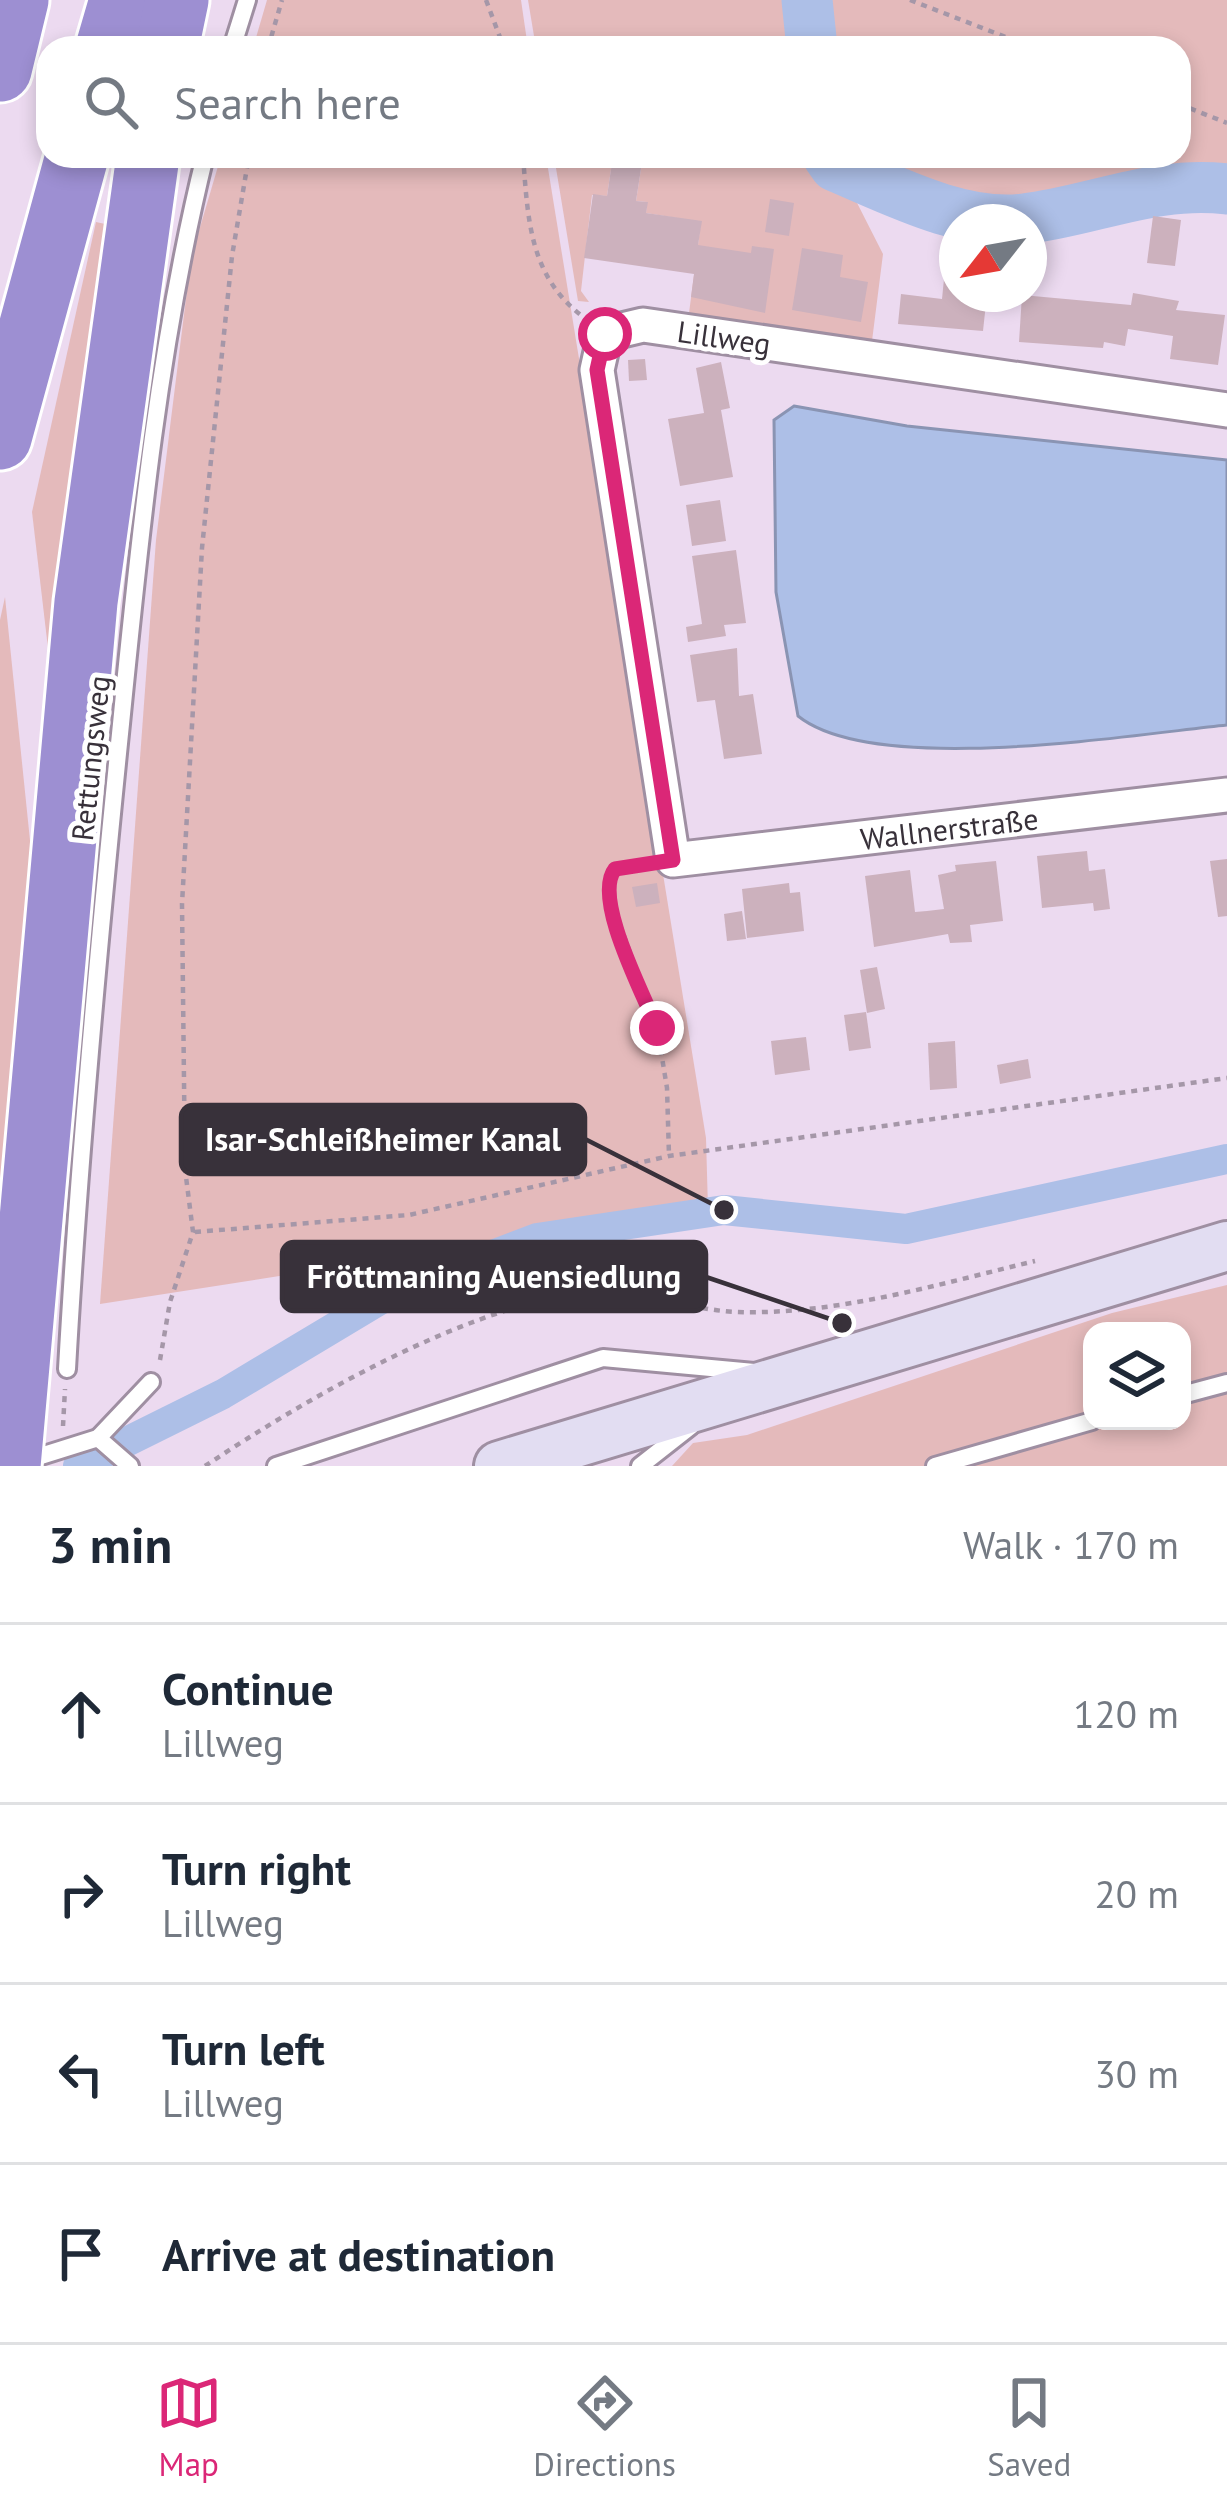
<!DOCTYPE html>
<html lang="en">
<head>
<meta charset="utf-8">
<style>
	:root { --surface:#fff; --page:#f2f2f3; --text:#1f2937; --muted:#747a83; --line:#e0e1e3; --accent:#db2777 }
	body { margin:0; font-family:"PT Sans",sans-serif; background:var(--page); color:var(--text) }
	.controls { position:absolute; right:36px; bottom:36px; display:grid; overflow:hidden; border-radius:24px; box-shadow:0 6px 18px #0003 }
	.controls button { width:108px; height:108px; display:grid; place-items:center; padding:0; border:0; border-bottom:3px solid var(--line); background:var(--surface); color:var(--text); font:60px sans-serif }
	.compass { position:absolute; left:939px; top:204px; width:108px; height:108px; border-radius:50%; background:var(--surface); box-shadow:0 6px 18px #0003; rotate:239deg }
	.stop { position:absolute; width:36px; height:36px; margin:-27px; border:9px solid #db2777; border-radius:50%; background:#fff }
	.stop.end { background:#db2777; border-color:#fff; box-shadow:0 3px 12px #0008 }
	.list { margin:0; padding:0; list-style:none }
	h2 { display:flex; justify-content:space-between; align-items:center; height:156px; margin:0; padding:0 48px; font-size:51px }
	h2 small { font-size:39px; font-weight:400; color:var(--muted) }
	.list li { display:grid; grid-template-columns:78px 1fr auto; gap:36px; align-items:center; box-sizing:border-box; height:180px; padding:0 48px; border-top:3px solid var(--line) }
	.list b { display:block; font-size:45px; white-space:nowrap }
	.list p { margin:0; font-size:39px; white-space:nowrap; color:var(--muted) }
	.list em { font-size:39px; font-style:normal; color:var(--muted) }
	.icon { flex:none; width:66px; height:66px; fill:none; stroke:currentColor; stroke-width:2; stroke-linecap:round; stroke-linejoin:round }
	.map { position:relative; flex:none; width:1227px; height:1466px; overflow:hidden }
	.search { position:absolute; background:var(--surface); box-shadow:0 6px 18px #0003; left:36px; right:36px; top:36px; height:132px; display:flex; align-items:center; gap:30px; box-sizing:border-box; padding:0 42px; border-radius:36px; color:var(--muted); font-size:45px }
	.sheet { height:876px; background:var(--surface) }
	nav { display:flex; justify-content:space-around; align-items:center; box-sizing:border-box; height:168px; border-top:3px solid var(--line); background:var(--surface); font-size:33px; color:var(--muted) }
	nav a { display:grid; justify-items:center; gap:6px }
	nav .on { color:var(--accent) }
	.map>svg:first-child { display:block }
</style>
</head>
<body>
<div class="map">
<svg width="1227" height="1466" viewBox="0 0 1227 1466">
	<rect width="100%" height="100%" fill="#ecdaf0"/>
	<g fill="#e4babb" fill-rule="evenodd">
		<polygon points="267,0 521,0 528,48 253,48"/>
		<polygon points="528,0 793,0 793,48 536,48"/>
		<polygon points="805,0 1227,0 1227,178 1050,226 924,221 883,200 848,156 1179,156 1179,48 810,48"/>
		<polygon points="221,156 546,156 706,1138 708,1209 100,1304 156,540 191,258"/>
		<polygon points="554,156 613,156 607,196 592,195 581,291 589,302 578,301"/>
		<polygon points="643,156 814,156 852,193 883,254 872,341 689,313 701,222 646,213 647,202 636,201"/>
		<polygon points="96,222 119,227 57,725 32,512"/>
		<polygon points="5,597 39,928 0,1388 0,620"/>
		<path d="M1227 1285V1466H672L693 1443 747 1435 1112 1313ZM1092 1331H1182V1421H1092Z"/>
	</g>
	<path fill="#adbfe7" stroke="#8a94b3" stroke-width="3" d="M794 406 907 426 1227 460V725C1129 735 874 777 798 716L776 592 774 420Z"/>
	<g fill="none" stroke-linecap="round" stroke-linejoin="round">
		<polyline stroke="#adbfe7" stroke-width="30" points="78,1466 223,1394 390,1294 537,1238 724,1210 906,1229 1227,1159"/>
		<g stroke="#adbfe7" stroke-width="51">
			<polyline points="807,0 812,48"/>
			<path d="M828 156 835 166C890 189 962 227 1024 219 1092 211 1157 180 1227 189"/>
		</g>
	</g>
	<g fill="#ccb1bd">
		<polygon points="613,156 643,156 636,201 648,202 646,213 702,221 698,245 751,253 752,246 774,249 765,313 691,297 694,274 584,258 593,194 607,196"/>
		<polygon points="770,199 794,203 789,236 765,232"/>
		<polygon points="1153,216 1181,220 1175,266 1147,263"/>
		<polygon points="802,248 843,255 840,277 868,282 861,322 792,310"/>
		<polygon points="944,279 957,281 957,294 987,294 983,331 898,324 901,294 942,299"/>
		<polygon points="1133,293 1179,301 1176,310 1225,315 1218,365 1170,359 1173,336 1128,329 1125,346 1104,342 1103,348 1019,342 1022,295 1131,305"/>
		<polygon points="645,359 647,380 629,381 628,360"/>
		<polygon points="721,362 730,408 721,410 733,477 680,486 668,419 704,413 696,368"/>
		<polygon points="720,500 726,541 692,546 686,505"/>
		<polygon points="736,550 746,623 724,625 726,636 688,642 686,627 702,624 692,556"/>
		<polygon points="737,648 739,696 753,694 762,754 724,759 715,700 697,702 690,655"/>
		<polygon points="1087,851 1089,871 1105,869 1110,909 1094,911 1093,903 1042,908 1037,856"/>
		<polygon points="1227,859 1227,916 1218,917 1210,861"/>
		<polygon points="996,861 1003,921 970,925 972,942 950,943 948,934 874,947 865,876 910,870 915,912 927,911 944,909 938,875 956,871 955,865"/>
		<polygon points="657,883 660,903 636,907 632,887"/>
		<polygon points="789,883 790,893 800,892 804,931 747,938 742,889"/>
		<polygon points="742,911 746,939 727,941 724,914"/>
		<polygon points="877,967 885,1009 867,1013 860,970"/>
		<polygon points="866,1012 871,1048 849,1051 844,1015"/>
		<polygon points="806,1037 810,1070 775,1075 771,1041"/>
		<polygon points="955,1041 957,1088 930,1090 928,1043"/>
		<polygon points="1028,1059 1031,1078 1000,1084 997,1065"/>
	</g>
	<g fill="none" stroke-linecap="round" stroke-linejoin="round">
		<defs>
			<g id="service">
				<polyline points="232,48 247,0"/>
				<path d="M67 1369C79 1154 99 939 121 724 140 533 159 342 205 156"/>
				<polyline points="1182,1395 1227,1383"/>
				<polyline points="98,1438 151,1382"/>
				<polyline points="25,1461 98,1438 130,1466"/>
				<polyline points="276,1466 603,1358 754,1372"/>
				<polyline points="640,1466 691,1426"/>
				<polyline points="935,1466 1092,1421"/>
			</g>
			<g id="minor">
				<path id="s1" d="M1227 410 643 325 605 334 597 370 673 860 1227 795"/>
			</g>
			<polyline id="secondary" points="499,1466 1227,1246"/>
			<g id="motorway">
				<polyline points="107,48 121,0"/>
				<polyline points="167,48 177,0"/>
				<polyline points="0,70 17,0"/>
				<polyline points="0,438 77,156"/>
				<polyline points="9,1466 86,602 148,156"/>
			</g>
		</defs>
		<use href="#service" stroke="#9f8fa2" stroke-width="22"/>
		<use href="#minor" stroke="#9f8fa2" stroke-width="39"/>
		<use href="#secondary" stroke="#9f8fa2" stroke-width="54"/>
		<use href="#motorway" stroke="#fff" stroke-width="69"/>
		<g stroke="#a597a8" stroke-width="4.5" stroke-dasharray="6 6" stroke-linecap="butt">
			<polyline points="486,0 504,48"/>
			<polyline points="910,0 1034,48"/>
			<polyline points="268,48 282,0"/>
			<polyline points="1179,104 1227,123"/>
			<path d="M523 156C528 219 529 275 582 316"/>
			<polyline points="640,866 615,869 607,889 657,1027 667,1088 669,1156"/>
			<polyline points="195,1232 409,1215 669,1156 1227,1078"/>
			<polyline points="160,1360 170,1302 193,1232 185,1169 182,904 202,548 232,256 249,156"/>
			<polyline points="63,1426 65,1389"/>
			<path d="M205 1466C309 1397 443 1320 567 1294 629 1281 678 1310 738 1312 837 1315 939 1284 1035 1261"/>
		</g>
		<use href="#service" stroke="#fff" stroke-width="16"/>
		<use href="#minor" stroke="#fff" stroke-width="33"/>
		<use href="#secondary" stroke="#e2ddf2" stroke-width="48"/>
		<use href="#motorway" stroke="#9d8fd2" stroke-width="63"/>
	</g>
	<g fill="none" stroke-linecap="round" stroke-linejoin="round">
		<path stroke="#db2777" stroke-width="15" d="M605 334 597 370 673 860 615 869C592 898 644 995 657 1028"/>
	</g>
	<g text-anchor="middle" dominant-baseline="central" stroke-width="10" stroke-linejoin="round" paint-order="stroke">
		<g font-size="30" fill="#38313a" stroke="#fff">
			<text transform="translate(724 337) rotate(8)">Lillweg</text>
			<text transform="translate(90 758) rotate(-84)">Rettungsweg</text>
			<text stroke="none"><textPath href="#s1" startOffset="1440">Wallnerstraße</textPath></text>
		</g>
	</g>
	<path fill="none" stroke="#38313a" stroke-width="4.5" d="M724 1210L585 1139M842 1323L706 1277"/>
	<g fill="#38313a" stroke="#fff" stroke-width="4.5">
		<circle cx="724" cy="1210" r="12"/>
		<circle cx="842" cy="1323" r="12"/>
	</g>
	<g fill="#38313a" stroke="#38313a" stroke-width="4.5">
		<rect x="181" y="1105" width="404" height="69" rx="12"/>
		<rect x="282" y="1242" width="424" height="69" rx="12"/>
	</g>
	<g font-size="33" text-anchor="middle" font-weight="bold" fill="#fff">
		<text x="383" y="1151">Isar-Schleißheimer Kanal</text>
		<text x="494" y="1288">Fröttmaning Auensiedlung</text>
	</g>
</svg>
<div class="controls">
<button><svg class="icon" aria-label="layers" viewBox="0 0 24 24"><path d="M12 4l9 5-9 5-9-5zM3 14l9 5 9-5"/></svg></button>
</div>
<svg class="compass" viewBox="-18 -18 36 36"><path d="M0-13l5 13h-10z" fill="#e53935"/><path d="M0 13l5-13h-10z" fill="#747a83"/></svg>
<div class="stop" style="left:605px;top:334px"></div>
<div class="stop end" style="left:657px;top:1028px"></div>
<div class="search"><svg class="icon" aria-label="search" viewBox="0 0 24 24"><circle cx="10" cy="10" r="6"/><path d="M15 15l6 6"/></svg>Search here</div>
</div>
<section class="sheet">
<h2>3 min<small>Walk · 170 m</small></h2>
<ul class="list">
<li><svg class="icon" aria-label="ahead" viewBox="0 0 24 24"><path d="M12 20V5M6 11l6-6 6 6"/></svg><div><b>Continue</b><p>Lillweg</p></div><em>120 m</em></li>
<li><svg class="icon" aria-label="right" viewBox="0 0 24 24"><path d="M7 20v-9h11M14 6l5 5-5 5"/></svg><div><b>Turn right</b><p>Lillweg</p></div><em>20 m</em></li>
<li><svg class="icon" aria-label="left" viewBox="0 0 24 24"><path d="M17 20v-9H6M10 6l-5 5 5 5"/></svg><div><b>Turn left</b><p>Lillweg</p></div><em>30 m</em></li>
<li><svg class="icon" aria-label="arrive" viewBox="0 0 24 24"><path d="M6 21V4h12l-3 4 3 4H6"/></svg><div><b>Arrive at destination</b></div></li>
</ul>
</section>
<nav>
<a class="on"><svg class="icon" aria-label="map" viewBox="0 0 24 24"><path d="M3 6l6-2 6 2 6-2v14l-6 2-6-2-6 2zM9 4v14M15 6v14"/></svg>Map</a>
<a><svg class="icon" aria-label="directions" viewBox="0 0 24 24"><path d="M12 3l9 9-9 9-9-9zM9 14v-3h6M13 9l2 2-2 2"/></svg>Directions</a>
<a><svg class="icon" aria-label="saved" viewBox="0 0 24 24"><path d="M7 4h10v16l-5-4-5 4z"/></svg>Saved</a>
</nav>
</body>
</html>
